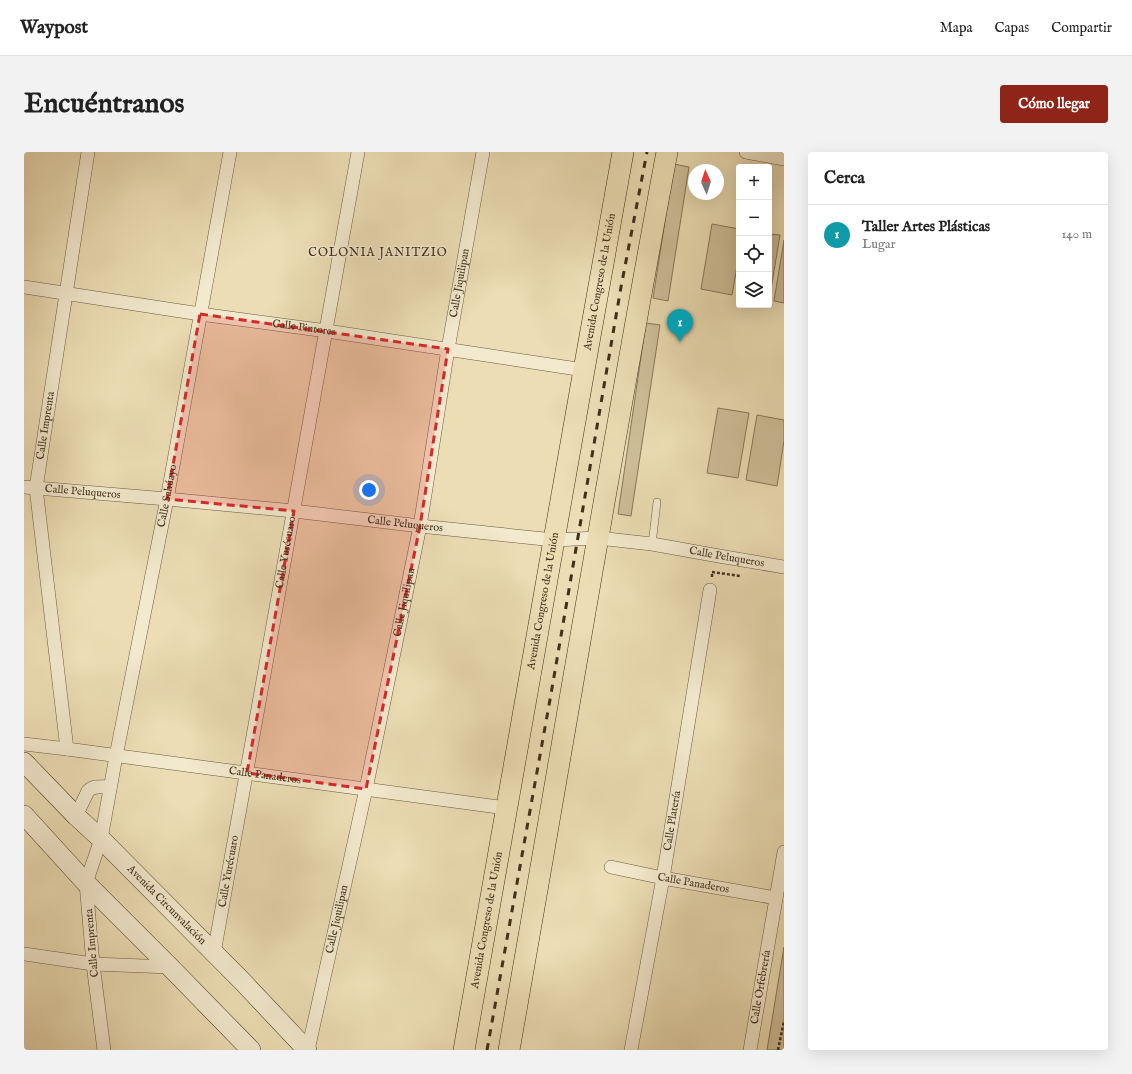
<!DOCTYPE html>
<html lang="es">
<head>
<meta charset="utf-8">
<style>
	:root { --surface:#fff; --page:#f2f2f2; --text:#222; --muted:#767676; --line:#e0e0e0; --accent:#8f2418 }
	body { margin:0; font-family:"IM FELL English",serif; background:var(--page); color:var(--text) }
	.controls { position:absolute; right:12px; top:12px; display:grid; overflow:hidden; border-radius:4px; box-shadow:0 4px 16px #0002 }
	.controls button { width:36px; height:36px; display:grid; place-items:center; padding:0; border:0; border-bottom:1px solid var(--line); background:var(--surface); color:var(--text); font:20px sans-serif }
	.compass { position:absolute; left:664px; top:12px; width:36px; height:36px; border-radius:50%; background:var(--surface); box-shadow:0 4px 16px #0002; rotate:357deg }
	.you { position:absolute; left:345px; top:338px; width:14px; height:14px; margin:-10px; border:3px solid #fff; border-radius:50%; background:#1a73e8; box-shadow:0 0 0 6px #1a73e833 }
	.badge { display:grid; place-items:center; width:26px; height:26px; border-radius:50%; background:var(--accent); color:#fff; font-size:13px; font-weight:700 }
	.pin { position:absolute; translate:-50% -33px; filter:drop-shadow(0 1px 2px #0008) }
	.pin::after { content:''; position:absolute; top:21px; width:14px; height:12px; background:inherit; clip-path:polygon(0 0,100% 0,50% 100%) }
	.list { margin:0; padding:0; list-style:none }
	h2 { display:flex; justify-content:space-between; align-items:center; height:52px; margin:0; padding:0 16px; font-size:17px }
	h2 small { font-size:13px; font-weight:400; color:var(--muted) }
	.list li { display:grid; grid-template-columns:26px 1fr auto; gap:12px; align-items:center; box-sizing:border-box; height:60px; padding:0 16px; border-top:1px solid var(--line) }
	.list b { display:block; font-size:15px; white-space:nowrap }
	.list p { margin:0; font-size:13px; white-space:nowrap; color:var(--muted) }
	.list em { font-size:13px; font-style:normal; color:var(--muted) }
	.icon { flex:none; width:22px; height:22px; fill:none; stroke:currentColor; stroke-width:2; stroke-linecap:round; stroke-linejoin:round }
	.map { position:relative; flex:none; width:760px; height:898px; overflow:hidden; border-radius:4px }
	header { display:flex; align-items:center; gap:24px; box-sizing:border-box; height:56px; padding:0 20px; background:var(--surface); border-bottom:1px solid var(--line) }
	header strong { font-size:19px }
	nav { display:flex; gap:22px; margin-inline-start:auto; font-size:14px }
	.intro { display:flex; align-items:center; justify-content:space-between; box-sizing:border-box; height:96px; padding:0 24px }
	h1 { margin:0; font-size:28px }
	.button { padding:10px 18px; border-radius:4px; background:var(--accent); color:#fff; font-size:14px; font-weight:700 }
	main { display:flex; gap:24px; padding:0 24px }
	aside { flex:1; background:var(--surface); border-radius:4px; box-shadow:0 4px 16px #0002 }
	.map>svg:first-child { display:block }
</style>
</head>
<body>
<header>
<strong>Waypost</strong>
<nav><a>Mapa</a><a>Capas</a><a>Compartir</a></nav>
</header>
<div class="intro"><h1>Encuéntranos</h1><a class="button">Cómo llegar</a></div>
<main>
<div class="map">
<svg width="760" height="898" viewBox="0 0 760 898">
	<rect width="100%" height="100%" fill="#ecddb4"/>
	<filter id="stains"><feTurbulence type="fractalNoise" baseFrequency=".005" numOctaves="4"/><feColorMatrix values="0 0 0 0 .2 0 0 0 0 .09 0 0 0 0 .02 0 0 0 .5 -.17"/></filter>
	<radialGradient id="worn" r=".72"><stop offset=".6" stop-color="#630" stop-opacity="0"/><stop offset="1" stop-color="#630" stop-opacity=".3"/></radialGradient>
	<g fill="#cfbf9a" stroke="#88775a">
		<polygon points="650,12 665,15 644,149 629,146"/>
		<polygon points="688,72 715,77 715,103 708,143 677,137"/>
		<polygon points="745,82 756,83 745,149"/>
		<polygon points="760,88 760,151 750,149"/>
		<polygon points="622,171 636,173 607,364 594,362"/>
		<polygon points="694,256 725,261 714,326 683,321"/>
		<polygon points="733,263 760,268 760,289 753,334 722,328"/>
		<polygon points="760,795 760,898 743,898"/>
	</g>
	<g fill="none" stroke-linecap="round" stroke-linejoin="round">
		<defs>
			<polyline id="service" points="628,392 633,350"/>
			<g id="minor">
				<polyline points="722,0 760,7"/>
				<path id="s1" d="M0 135 176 162 303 179 560 218"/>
				<path id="s2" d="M0 335 143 347 270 359 396 374 530 388 574 386 628 392 695 404 760 415"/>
				<path id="s3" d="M0 592 43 597 482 656"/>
				<path id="s4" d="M43 597 12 336 64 0"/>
				<path d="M52 664 64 639C70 633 78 635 86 635"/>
				<path id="s5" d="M587 715 639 726 752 746"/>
				<path id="s6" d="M190 801 334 0"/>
				<polyline points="0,802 69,812 146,815"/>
				<path id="s7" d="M80 898 69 812 62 731 77 687 92 604 143 347 206 0"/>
				<path id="s8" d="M284 898 342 637 396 374 424 197 459 0"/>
				<path id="s9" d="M607 898 639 726 686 438"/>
				<path id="s10" d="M726 898 760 700"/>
			</g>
			<g id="secondary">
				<path id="s11" d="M0 610 52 664 77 687 218 829 283 898"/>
				<polyline points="0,663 62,731 146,815 227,898"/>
			</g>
			<g id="primary">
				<path id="s12" d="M440 898 560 218 599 0"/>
				<path d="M485 898C538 599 587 299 643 0"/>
			</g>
		</defs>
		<use href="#service" stroke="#6b5a40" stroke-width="8"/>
		<use href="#minor" stroke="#6b5a40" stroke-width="14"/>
		<use href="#secondary" stroke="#402f1a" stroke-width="20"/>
		<use href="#primary" stroke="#402f1a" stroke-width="22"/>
		<g stroke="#402f1a" stroke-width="2.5" stroke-dasharray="3 2" stroke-linecap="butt">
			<polyline points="688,425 688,420 716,424"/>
			<polyline points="754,898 760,869"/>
		</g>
		<use href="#service" stroke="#f3e9ce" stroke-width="7"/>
		<use href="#minor" stroke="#f3e9ce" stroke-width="13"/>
		<use href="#secondary" stroke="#f3e9ce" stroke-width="19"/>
		<use href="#primary" stroke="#ecddb4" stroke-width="21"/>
		<polyline stroke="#402f1a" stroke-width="3" stroke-dasharray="7 7" stroke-linecap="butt" points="463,898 527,542 597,135 623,0"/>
	</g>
	<path fill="#d62828" fill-opacity="0.2" stroke="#d62828" stroke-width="3" stroke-dasharray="8 5" stroke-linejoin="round" d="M176 162 424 197 396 374 342 637 223 621 270 359 143 347Z"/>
	<g text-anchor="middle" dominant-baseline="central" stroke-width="3" stroke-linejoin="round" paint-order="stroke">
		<g font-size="11" fill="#402f1a" stroke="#f3e9ce">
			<text stroke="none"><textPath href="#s12" startOffset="780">Avenida Congreso de la Unión</textPath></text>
			<text stroke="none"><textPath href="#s8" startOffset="782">Calle Jiquilipan</textPath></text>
			<text stroke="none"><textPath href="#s1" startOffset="283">Calle Pintores</textPath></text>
			<text stroke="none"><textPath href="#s4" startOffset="326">Calle Imprenta</textPath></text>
			<text stroke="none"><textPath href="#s2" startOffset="59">Calle Peluqueros</textPath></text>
			<text stroke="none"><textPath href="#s7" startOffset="564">Calle Sahúayo</textPath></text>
			<text stroke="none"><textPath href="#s2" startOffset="383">Calle Peluqueros</textPath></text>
			<text stroke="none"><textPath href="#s6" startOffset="407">Calle Yurécuaro</textPath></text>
			<text stroke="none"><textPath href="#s2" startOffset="707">Calle Peluqueros</textPath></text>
			<text stroke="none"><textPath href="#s12" startOffset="456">Avenida Congreso de la Unión</textPath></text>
			<text stroke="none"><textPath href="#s8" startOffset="458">Calle Jiquilipan</textPath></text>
			<text stroke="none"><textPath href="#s3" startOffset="243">Calle Panaderos</textPath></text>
			<text stroke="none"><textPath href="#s9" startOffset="233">Calle Platería</textPath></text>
			<text stroke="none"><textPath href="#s6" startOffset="83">Calle Yurécuaro</textPath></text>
			<text stroke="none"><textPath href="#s5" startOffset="84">Calle Panaderos</textPath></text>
			<text stroke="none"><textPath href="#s11" startOffset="202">Avenida Circunvalación</textPath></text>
			<text stroke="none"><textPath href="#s8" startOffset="134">Calle Jiquilipan</textPath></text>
			<text stroke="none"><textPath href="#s12" startOffset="132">Avenida Congreso de la Unión</textPath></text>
			<text transform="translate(68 791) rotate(-95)">Calle Imprenta</text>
			<text stroke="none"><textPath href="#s10" startOffset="64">Calle Orfebrería</textPath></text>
		</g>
		<g font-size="12" letter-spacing="1" fill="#402f1a" stroke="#f3e9ce">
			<text x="354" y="100">COLONIA JANITZIO</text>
		</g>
	</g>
	<rect width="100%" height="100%" filter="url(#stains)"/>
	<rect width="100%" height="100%" fill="url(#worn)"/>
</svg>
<div class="controls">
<button>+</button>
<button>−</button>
<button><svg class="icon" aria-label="locate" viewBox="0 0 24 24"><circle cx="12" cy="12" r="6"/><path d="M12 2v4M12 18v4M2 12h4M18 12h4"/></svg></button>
<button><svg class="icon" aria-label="layers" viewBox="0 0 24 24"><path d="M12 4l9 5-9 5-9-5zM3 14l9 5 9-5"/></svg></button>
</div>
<svg class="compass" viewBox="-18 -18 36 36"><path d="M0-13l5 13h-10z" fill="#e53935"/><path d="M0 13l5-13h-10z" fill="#767676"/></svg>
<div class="you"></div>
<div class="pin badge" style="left:656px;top:190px;background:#0f9aa8">1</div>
</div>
<aside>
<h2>Cerca<small></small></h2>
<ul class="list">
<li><span class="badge" style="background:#0f9aa8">1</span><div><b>Taller Artes Plásticas</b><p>Lugar</p></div><em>140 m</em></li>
</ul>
</aside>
</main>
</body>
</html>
